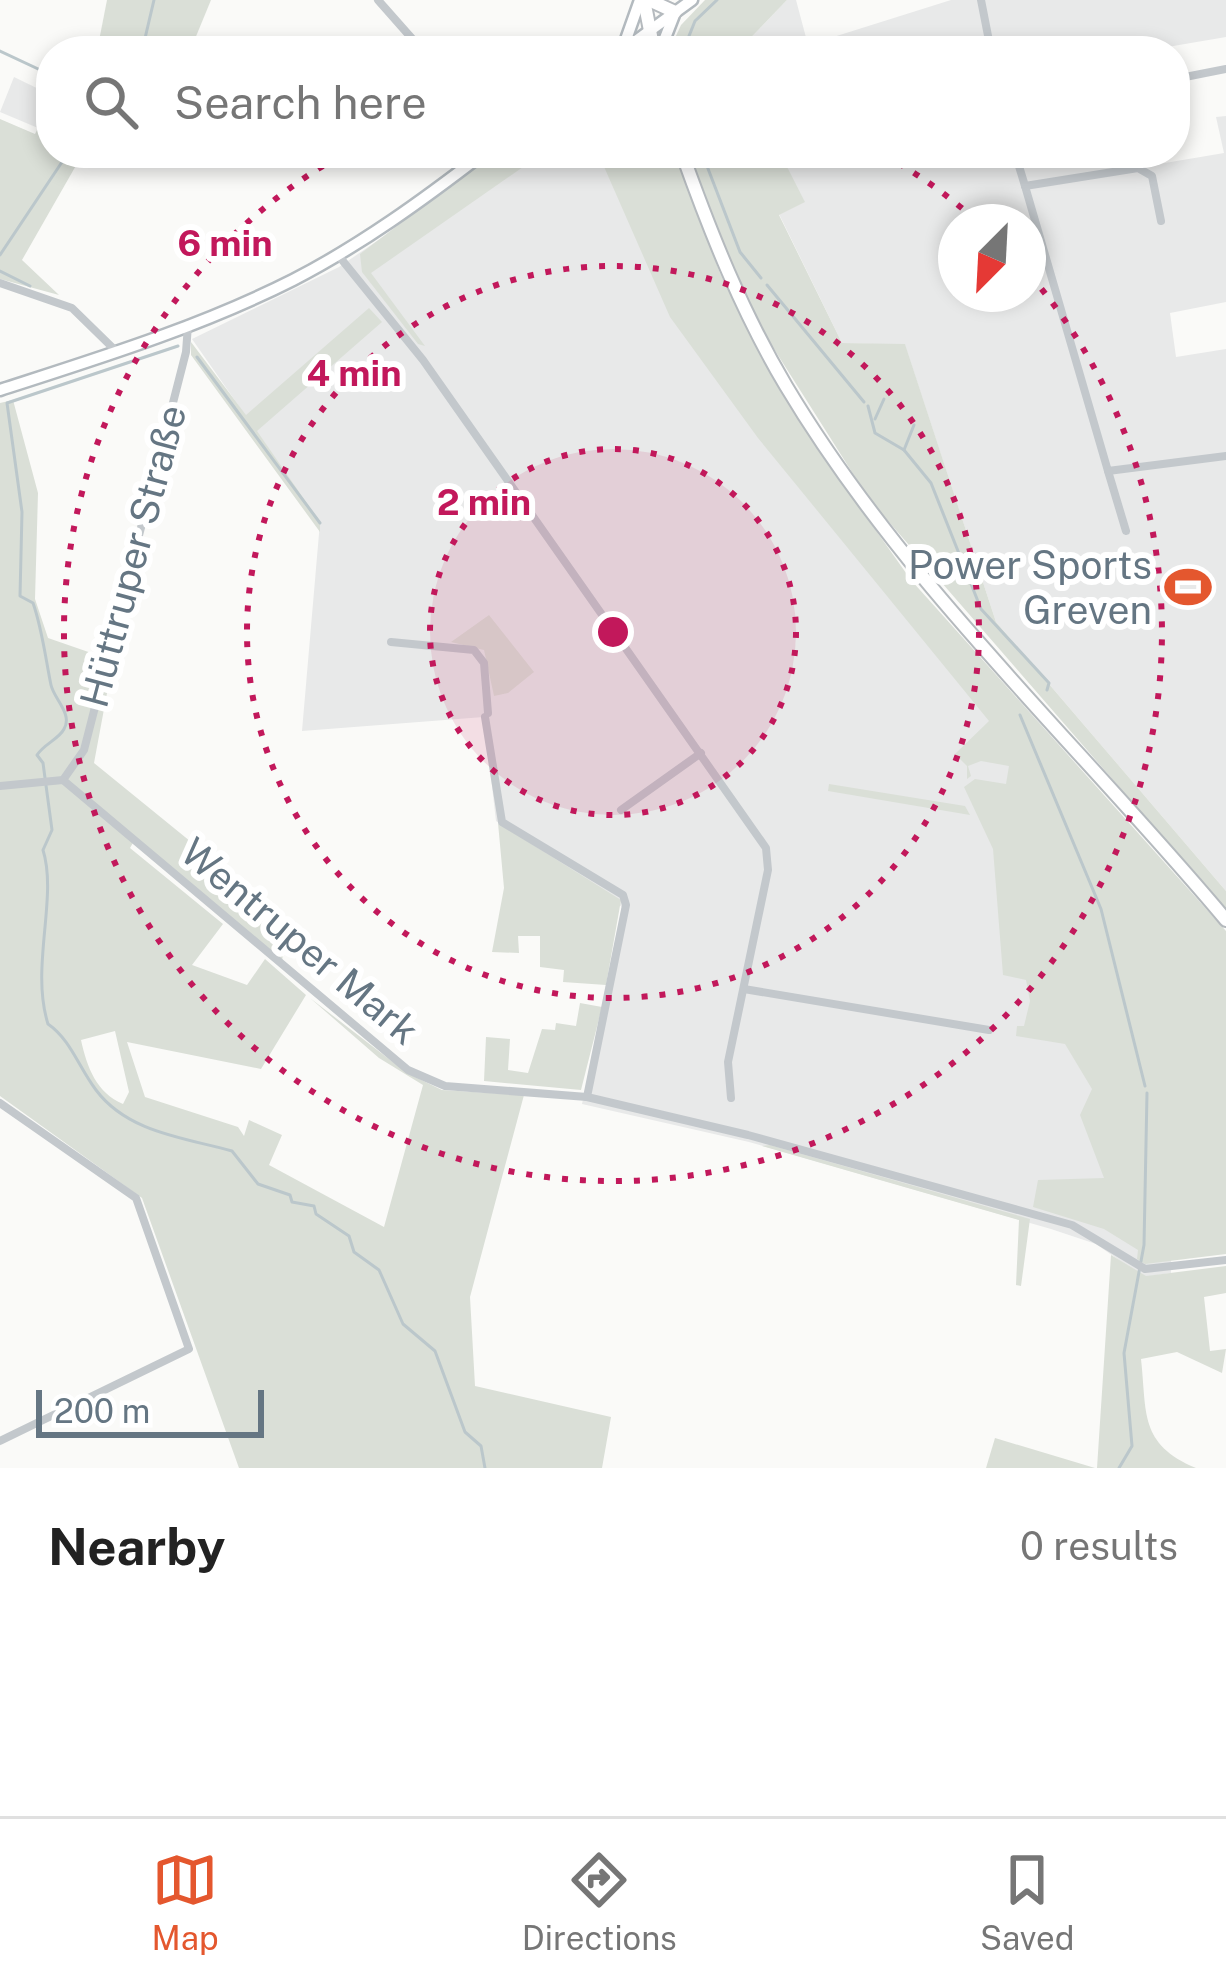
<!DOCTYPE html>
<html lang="en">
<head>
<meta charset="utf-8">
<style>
	:root { --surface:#fff; --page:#f6f6f6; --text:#222; --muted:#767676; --line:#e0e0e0; --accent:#e4572e }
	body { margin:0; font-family:"Public Sans",sans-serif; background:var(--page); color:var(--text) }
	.compass { position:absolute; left:938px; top:204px; width:108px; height:108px; border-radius:50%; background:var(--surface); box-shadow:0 6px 18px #0003; rotate:204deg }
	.scale { position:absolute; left:36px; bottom:30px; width:228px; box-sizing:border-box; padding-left:12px; border:6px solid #657683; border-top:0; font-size:33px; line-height:42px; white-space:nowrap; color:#657683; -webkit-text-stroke:9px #fff; paint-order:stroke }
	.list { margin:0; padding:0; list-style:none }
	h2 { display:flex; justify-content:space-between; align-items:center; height:156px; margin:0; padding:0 48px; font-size:51px }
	h2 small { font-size:39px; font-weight:400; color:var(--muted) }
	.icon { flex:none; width:66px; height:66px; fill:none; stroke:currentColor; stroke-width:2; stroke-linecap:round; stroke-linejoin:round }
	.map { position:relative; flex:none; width:1226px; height:1468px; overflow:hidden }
	.search { position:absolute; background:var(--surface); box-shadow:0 6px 18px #0003; left:36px; right:36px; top:36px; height:132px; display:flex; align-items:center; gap:30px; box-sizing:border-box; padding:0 42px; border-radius:48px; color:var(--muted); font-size:45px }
	.sheet { height:348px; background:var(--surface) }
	nav { display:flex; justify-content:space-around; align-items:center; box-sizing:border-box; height:168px; border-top:3px solid var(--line); background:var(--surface); font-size:33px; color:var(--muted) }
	nav a { display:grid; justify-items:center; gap:6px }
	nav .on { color:var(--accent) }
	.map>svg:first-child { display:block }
</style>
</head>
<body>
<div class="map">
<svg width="1226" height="1468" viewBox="0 0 1226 1468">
	<rect width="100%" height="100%" fill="#fafaf8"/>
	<g fill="#e8e9e9" fill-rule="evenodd">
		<polygon points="787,0 796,0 808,45 951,0 1226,0 1226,37 1144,51 738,51"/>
		<polygon points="14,77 51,95 38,128 0,112"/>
		<path d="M1226 116V302L1170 313 1176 357 1226 349V891L996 622 905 345 842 343 779 214 804 201 779 153H1156L1159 164 1224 153 1216 117ZM956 222H1028V294H956Z"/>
		<polygon points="505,153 666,153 715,292 790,425 1012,714 1173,1092 1171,1273 1143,1277 1096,1244 1051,1229 749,1142 582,1104 622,907 496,821 484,717 302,731 320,522 192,339 339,267"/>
	</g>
	<g fill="#dadfd7" fill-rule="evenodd">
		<polygon points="107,0 211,0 190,51 97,51"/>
		<polygon points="705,0 787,0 738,51 669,51 681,25"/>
		<polygon points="51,102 51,153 75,153 78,162 22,260 59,295 0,279 0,119 35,134"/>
		<polygon points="493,153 543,153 371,273 425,346 418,344 362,272 360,254"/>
		<polygon points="598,153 674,153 720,273 762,358 860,508 911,580 1226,931 1226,1254 1145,1264 1137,1259 1138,1250 1104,1229 1033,1207 1038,1180 1104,1178 1080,1115 1092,1089 1065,1044 1016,1036 1017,1026 1024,1026 1030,1001 1026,980 1003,975 993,849 964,787 975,779 1006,784 1009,766 981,761 968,766 971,776 967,779 967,766 955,754 989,721 758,438 670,317"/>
		<polygon points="688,153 782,157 805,202 779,215 842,343 905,344 996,622 1226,891 1226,910 869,499 750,311"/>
		<polygon points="369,308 382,322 257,431 320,522 320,532 191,355 191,342 246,415"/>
		<path d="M13 400 38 493 35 599 48 638 100 656 93 686 107 693 94 763 286 919 282 963 134 841 130 848 223 924 192 965 247 985 265 959 306 995 261 1069 127 1042 145 1097 238 1127 244 1136 249 1120 282 1135 269 1165 384 1227 423 1085 379 1058 310 998 407 1073 442 1090 524 1095 470 1297 475 1386 611 1417 602 1468H239L142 1198 0 1096V403ZM115 1031 129 1092 123 1104C97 1093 87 1068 81 1040Z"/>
		<polygon points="489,615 534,672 508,693 494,696 484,650 451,642"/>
		<polygon points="829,784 965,806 970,815 828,791"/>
		<polygon points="498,823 621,900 606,985 563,982 564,970 540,967 540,936 518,936 519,953 492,952 504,888"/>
		<polygon points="580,1003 602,1007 581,1090 484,1081 486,1037 510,1039 508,1070 528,1073 542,1029 555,1030 556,1023 576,1026"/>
		<polygon points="770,1145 1030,1219 1021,1286 1016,1285 1019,1220 762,1146"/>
		<path d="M1111 1255 1146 1276 1226 1266V1293L1204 1297 1210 1351 1226 1349 1222 1373 1177 1352 1141 1359C1147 1413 1139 1444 1196 1468H1097Z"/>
		<polygon points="995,1438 1095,1468 986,1468"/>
	</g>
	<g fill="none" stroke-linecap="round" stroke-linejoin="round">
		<g stroke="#bbc7cb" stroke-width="3">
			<polyline points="0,51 51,75"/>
			<polyline points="142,51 154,0"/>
			<polyline points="683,51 695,21 717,0"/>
			<polyline points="702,153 740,252 761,278"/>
			<polyline points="0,255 68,153"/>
			<polyline points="0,271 30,286"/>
			<polyline points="767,285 864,402"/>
			<path d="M178 346 7 403 22 512 20 596 33 603C42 628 46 661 51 685 54 699 73 714 64 729 59 739 44 744 37 755L43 763 52 830 43 850C58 898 30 967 48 1024 71 1040 79 1068 96 1090 128 1133 186 1138 232 1151L258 1184 290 1195 292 1202 314 1206 316 1214 349 1236 354 1252 379 1270 403 1324 435 1351 465 1432 481 1446 485 1468"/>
			<polyline points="197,357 320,523"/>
			<polyline points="868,406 875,433 904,450 931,483 981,609 1049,683 1047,690"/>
			<polyline points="875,419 884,399"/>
			<polyline points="904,450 914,425"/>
			<polyline points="1020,715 1101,909 1145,1086"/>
			<polyline points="1119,1468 1132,1446 1124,1353 1144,1245 1147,1093"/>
		</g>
		<defs>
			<g id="secondary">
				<polyline points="623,48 640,0"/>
				<polyline points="622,51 692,0"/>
				<polyline points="660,51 674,15"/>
				<path d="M0 390C99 358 200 327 293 280 361 245 423 200 484 153"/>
			</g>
			<g id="primary">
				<polyline points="644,0 654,51"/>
				<polyline points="649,0 675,12"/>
				<path d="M682 153C711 234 742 312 786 386 904 584 1079 744 1226 920"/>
			</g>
		</defs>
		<use href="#secondary" stroke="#b3babf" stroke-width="15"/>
		<use href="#primary" stroke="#b5babe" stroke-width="16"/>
		<g stroke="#c3c8cc" stroke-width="8">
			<polyline points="378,0 423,51"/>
			<polyline points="981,0 991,51"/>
			<polyline points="1175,79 1226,69"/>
			<polyline points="1015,153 1025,186 1138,168 1152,176 1161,221"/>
			<polyline points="1025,186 1108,471 1226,456"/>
			<polyline points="338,255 423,360 766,848 768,870 728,1062 731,1098"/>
			<polyline points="0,283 72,308 117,352"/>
			<polyline points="1108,471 1126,531"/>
			<polyline points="391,642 474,650 484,663 488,713"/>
			<polyline points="485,717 502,822 623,895 626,905 587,1097 748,1135 1072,1225 1145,1269 1226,1260"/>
			<polyline points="63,780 84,750 186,352 188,325"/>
			<polyline points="0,786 63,780 408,1070 445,1086 587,1097"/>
			<polyline points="621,810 701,753"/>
			<polyline points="744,989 989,1030"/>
			<polyline points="0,1103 136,1198 189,1349 0,1441"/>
		</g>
		<use href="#secondary" stroke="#fff" stroke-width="10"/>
		<use href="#primary" stroke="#fff" stroke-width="12"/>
	</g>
	<circle cx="613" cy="632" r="183" fill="#c2185b" fill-opacity=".12"/>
	<g fill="none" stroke="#c2185b" stroke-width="6" stroke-dasharray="6 12">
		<circle cx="613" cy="632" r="183"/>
		<circle cx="613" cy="632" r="366"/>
		<path d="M883 154A549 549 0 0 1 977 221M1030 275A549 549 0 1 1 343 154"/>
	</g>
	<defs>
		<symbol id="stadium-bare" viewBox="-9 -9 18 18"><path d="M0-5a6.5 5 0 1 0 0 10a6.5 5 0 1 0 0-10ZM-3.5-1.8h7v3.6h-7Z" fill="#e4572e" stroke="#fff" stroke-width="2.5" paint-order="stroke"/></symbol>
	</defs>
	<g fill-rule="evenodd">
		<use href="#stadium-bare" x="1155" y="554" width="66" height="66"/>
	</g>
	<g text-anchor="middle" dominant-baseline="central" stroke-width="12" stroke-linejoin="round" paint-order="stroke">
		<g font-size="39" fill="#657683" stroke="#fff">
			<text transform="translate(133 556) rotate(-75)">Hüttruper Straße</text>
			<text transform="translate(300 941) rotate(40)">Wentruper Mark</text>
		</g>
		<g font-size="39" fill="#657683" stroke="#fff" text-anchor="end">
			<text x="1152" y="565">Power Sports<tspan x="1152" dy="45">Greven</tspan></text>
		</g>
	</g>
	<circle cx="613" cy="632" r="18" fill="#c2185b" stroke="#fff" stroke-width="6"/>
	<g font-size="36" text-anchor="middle" font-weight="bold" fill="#c2185b" stroke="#fff" stroke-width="12" stroke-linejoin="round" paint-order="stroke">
		<text x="225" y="256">6 min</text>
		<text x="354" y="386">4 min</text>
		<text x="484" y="515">2 min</text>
	</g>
</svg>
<svg class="compass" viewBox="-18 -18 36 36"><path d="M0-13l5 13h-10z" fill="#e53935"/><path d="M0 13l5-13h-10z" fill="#767676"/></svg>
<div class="scale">200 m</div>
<div class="search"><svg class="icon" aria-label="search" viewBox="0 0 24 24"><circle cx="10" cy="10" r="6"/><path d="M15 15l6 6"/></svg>Search here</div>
</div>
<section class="sheet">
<h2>Nearby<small>0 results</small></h2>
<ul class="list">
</ul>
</section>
<nav>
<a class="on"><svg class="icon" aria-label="map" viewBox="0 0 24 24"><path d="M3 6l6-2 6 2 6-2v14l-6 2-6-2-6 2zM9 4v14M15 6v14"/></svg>Map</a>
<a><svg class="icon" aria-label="directions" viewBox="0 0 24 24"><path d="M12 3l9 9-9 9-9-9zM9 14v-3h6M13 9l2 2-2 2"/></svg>Directions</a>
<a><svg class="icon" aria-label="saved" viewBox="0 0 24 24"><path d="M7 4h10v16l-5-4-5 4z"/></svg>Saved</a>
</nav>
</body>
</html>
